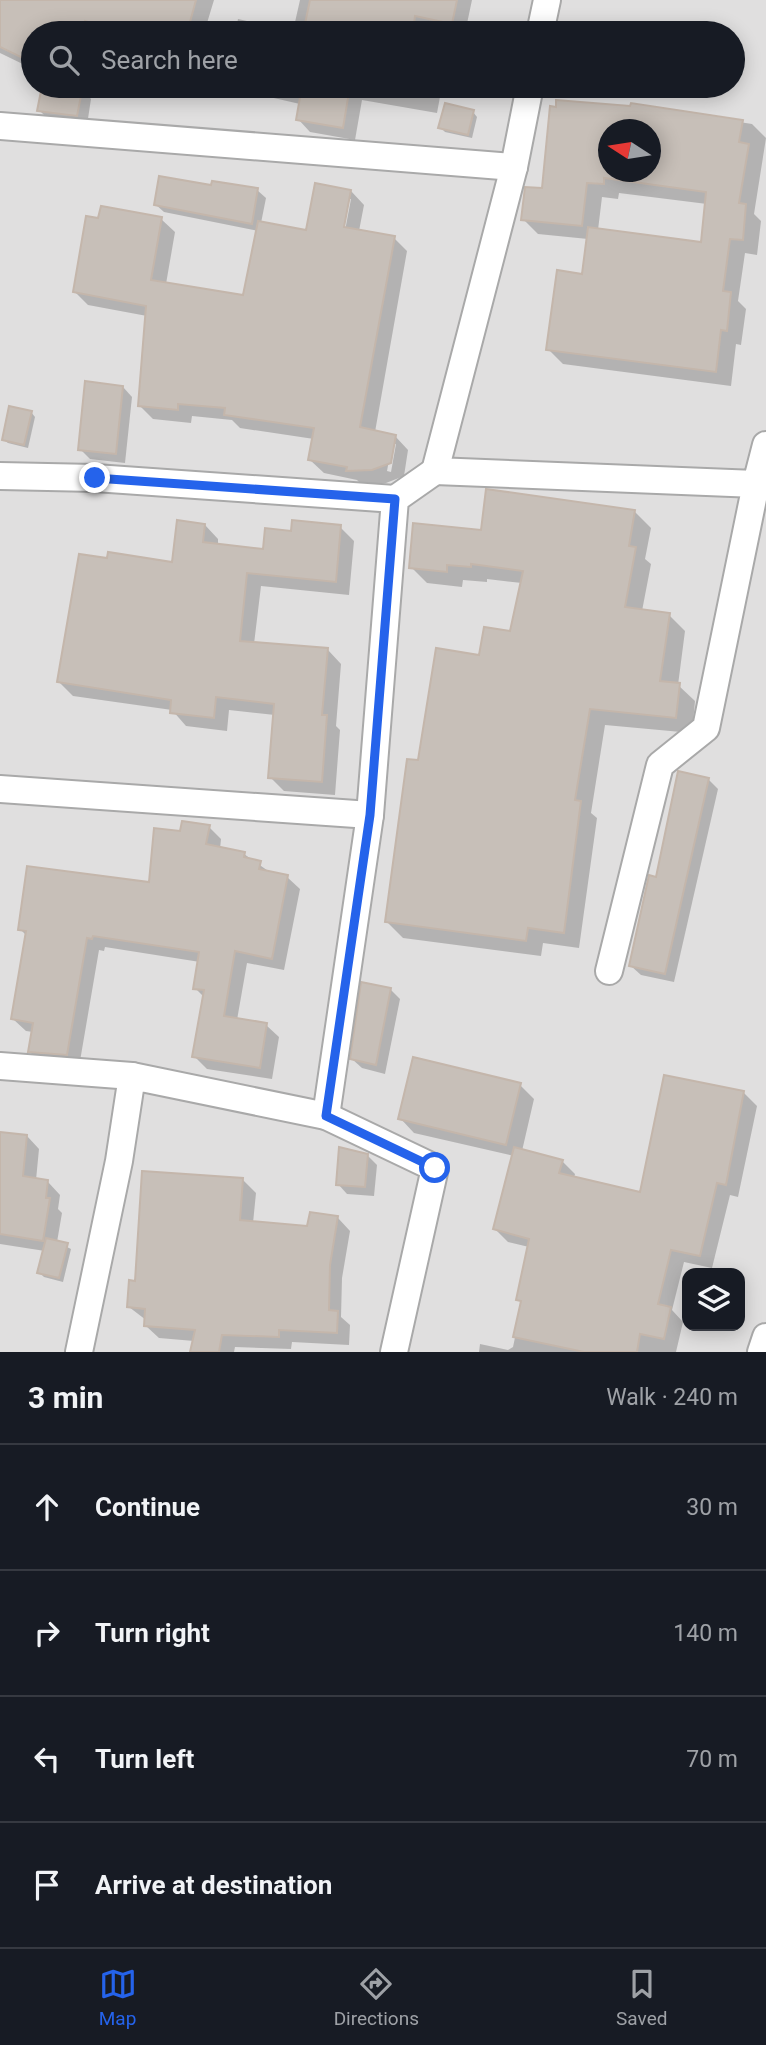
<!DOCTYPE html>
<html lang="en">
<head>
<meta charset="utf-8">
<style>
	:root { --surface:#171b24; --page:#242831; --text:#f1f3f6; --muted:#9ea1a6; --line:#363941; --accent:#2563eb }
	body { margin:0; font-family:Roboto,sans-serif; background:var(--page); color:var(--text) }
	.controls { position:absolute; right:21px; bottom:21px; display:grid; overflow:hidden; border-radius:14px; box-shadow:0 4px 18px #0003 }
	.controls button { width:63px; height:63px; display:grid; place-items:center; padding:0; border:0; border-bottom:2px solid var(--line); background:var(--surface); color:var(--text); font:35px sans-serif }
	.compass { position:absolute; left:598px; top:119px; width:63px; height:63px; border-radius:50%; background:var(--surface); box-shadow:0 4px 18px #0003; rotate:282deg }
	.stop { position:absolute; width:21px; height:21px; margin:-16px; border:5px solid #2563eb; border-radius:50%; background:#fff }
	.stop.end { background:#2563eb; border-color:#fff; box-shadow:0 2px 7px #0008 }
	.list { margin:0; padding:0; list-style:none }
	h2 { display:flex; justify-content:space-between; align-items:center; height:91px; margin:0; padding:0 28px; font-size:30px }
	h2 small { font-size:23px; font-weight:400; color:var(--muted) }
	.list li { display:grid; grid-template-columns:46px 1fr auto; gap:21px; align-items:center; box-sizing:border-box; height:126px; padding:0 28px; border-top:2px solid var(--line) }
	.list b { display:block; font-size:26px; white-space:nowrap }
	.list em { font-size:23px; font-style:normal; color:var(--muted) }
	.icon { flex:none; width:38px; height:38px; fill:none; stroke:currentColor; stroke-width:2; stroke-linecap:round; stroke-linejoin:round }
	.map { position:relative; flex:none; width:766px; height:1352px; overflow:hidden }
	.search { position:absolute; background:var(--surface); box-shadow:0 4px 18px #0003; left:21px; right:21px; top:21px; height:77px; display:flex; align-items:center; gap:18px; box-sizing:border-box; padding:0 24px; border-radius:38px; color:var(--muted); font-size:26px }
	.sheet { height:595px; background:var(--surface) }
	nav { display:flex; justify-content:space-around; align-items:center; box-sizing:border-box; height:98px; border-top:2px solid var(--line); background:var(--surface); font-size:19px; color:var(--muted) }
	nav a { display:grid; justify-items:center; gap:4px }
	nav .on { color:var(--accent) }
	.map>svg:first-child { display:block }
</style>
</head>
<body>
<div class="map">
<svg width="766" height="1352" viewBox="0 0 766 1352">
	<rect width="100%" height="100%" fill="#f2efe9"/>
	<path fill="#e0dfdf" fill-rule="evenodd" d="M0 0H766V1352H0ZM33 33H733V86H33ZM608 130H650V172H608ZM687 1273H740V1326H687Z"/>
	<g fill="#0003" fill-rule="evenodd">
		<polygon points="0,0 214,0 204,33 33,33 33,69 0,53"/>
		<polygon points="300,0 472,0 465,33 235,33 238,19 293,31"/>
		<polygon points="44,86 74,86 82,89 91,99 87,125 49,120 39,110"/>
		<polygon points="234,86 442,86 437,113 362,100 355,140 310,132 298,119 300,104 238,90"/>
		<path d="M632 105 752 124 766 138 754 214 761 221 757 255 745 253 738 301 746 309 741 345 736 344 731 386 563 364 548 349 584 276 588 239 538 234 523 219 544 190 552 108H632ZM608 130H650V172H608ZM619 193 707 204 703 244 598 230 602 197 618 199Z"/>
		<polygon points="473,112 477,117 472,138 445,132 440,127"/>
		<path d="M212 188 257 190 266 198 261 223 307 232 351 191 364 205 359 231 394 238 407 251 375 432 395 436 408 450 404 476 386 483 361 484 357 480 324 473 310 460 314 439 240 428 232 420 192 416 191 423 153 419 139 405 147 316 88 305 75 292 161 219 175 232 166 284 245 297 258 231 164 212 155 204ZM348 199H351L344 236 340 235ZM392 444H396L391 472 387 471Z"/>
		<polygon points="123,387 132,397 125,463 90,459 80,449"/>
		<polygon points="31,412 35,417 28,448 8,443 3,439"/>
		<polygon points="635,512 651,528 645,559 651,564 642,611 669,615 685,631 678,685 695,701 692,733 605,725 591,813 597,818 579,948 543,943 541,956 403,938 387,922 419,762 481,657 512,633 522,583 487,579 487,582 463,580 462,587 427,583 411,567 482,532"/>
		<polygon points="205,525 218,539 218,546 264,551 293,533 340,527 354,541 349,595 261,586 254,644 328,650 341,664 336,726 340,730 335,795 284,791 270,777 275,715 229,710 227,731 186,726 172,710 73,696 59,682 174,564"/>
		<polygon points="708,779 718,789 674,982 641,975 631,966 658,879"/>
		<polygon points="209,827 221,839 220,849 244,854 271,873 287,877 300,889 284,970 247,963 237,1020 266,1025 279,1037 272,1079 207,1069 194,1056 204,997 195,988 200,962 105,947 104,951 99,950 79,1067 42,1064 30,1052 33,1032 26,1031 13,1019 27,936 20,929 150,884 182,833"/>
		<polygon points="390,989 400,999 385,1074 362,1068 352,1059"/>
		<polygon points="520,1085 534,1099 522,1151 562,1161 575,1174 574,1178 642,1194 744,1093 757,1106 738,1197 730,1195 712,1268 684,1262 672,1310 683,1322 676,1352 479,1352 480,1344 508,1350 513,1347 522,1304 518,1299 529,1247 508,1242 495,1229 514,1156 414,1133 400,1118"/>
		<polygon points="0,1134 27,1136 39,1149 36,1180 48,1182 60,1195 58,1209 62,1213 57,1242 71,1249 63,1282 44,1277 39,1272 45,1251 0,1244"/>
		<polygon points="367,1155 377,1165 374,1196 347,1194 338,1184"/>
		<polygon points="243,1180 256,1193 253,1223 309,1228 338,1218 350,1231 342,1278 341,1317 350,1325 349,1345 292,1342 291,1349 235,1347 234,1352 192,1352 194,1341 159,1338 146,1326 146,1320 129,1307 136,1283"/>
	</g>
	<g fill="#c7bfb8" stroke="#c4b6ab" stroke-width="2" fill-rule="evenodd">
		<polygon points="0,0 196,0 187,33 125,33 85,21 80,33 33,33 33,63 0,47"/>
		<polygon points="310,0 457,0 452,24 415,16 413,33 303,33"/>
		<polygon points="42,86 83,86 77,116 37,111"/>
		<polygon points="302,86 350,86 343,128 296,120"/>
		<path d="M556 100 630 106 631 103 743 120 739 142 749 144 739 203 746 204 743 240 730 239 723 291 731 292 727 331 721 330 716 372 546 350 557 270 582 274 588 227 701 242 706 192 604 178V184L587 183 582 226 521 220 525 187 542 188 550 106 556 107ZM608 130H650V172H608Z"/>
		<polygon points="445,103 474,110 468,135 438,128"/>
		<polygon points="159,176 211,185 212,181 258,188 252,224 154,205"/>
		<polygon points="315,183 351,190 344,227 395,236 360,427 396,435 391,463 372,470 346,471 347,467 308,460 314,428 224,415 225,408 178,404 178,410 138,406 146,306 73,292 86,216 98,218 101,206 162,217 151,280 243,295 258,221 306,230"/>
		<polygon points="85,381 123,386 116,454 78,450"/>
		<polygon points="9,406 32,411 24,445 2,440"/>
		<polygon points="486,489 635,510 629,546 636,547 625,607 670,613 660,681 680,683 676,718 590,709 575,800 581,801 564,933 528,928 526,941 385,922 407,759 418,760 436,648 479,655 484,627 510,631 523,571 471,564 471,567 447,565 447,572 409,568 413,523 481,530"/>
		<polygon points="177,520 205,524 203,542 263,549 265,528 291,531 292,520 341,525 336,582 247,573 240,641 328,648 322,715 327,715 322,782 268,778 274,704 216,697 214,718 170,713 171,700 57,682 79,554 107,558 108,552 172,562"/>
		<polygon points="678,771 709,778 665,974 629,966 649,875 656,877"/>
		<polygon points="182,821 210,825 206,844 245,852 244,857 261,861 259,869 288,875 272,959 235,951 224,1016 267,1023 260,1068 192,1057 204,990 193,989 199,952 93,936 92,939 87,938 67,1055 28,1052 33,1023 11,1019 26,931 18,930 27,866 149,882 154,828 180,831"/>
		<polygon points="361,982 391,988 376,1065 350,1059"/>
		<polygon points="413,1057 521,1083 506,1145 398,1119"/>
		<polygon points="664,1075 744,1091 726,1185 717,1183 700,1256 671,1250 658,1304 671,1307 664,1339 640,1334 637,1352 584,1352 513,1337 521,1301 516,1300 529,1239 493,1229 514,1147 563,1160 559,1173 640,1192"/>
		<polygon points="0,1132 27,1135 23,1176 48,1180 46,1198 50,1198 43,1241 0,1234"/>
		<polygon points="339,1147 368,1154 365,1187 336,1185"/>
		<polygon points="142,1171 243,1178 240,1220 307,1226 310,1212 338,1216 330,1265 329,1310 338,1311 337,1333 279,1330 279,1337 222,1335 219,1352 190,1352 195,1330 144,1326 145,1309 127,1307 129,1280 135,1281"/>
		<polygon points="46,1238 68,1243 59,1278 37,1273"/>
	</g>
	<g fill="none" stroke-linecap="round" stroke-linejoin="round">
		<defs>
			<g id="street">
				<polyline points="540,33 547,0"/>
				<polyline points="530,86 514,167 435,471 756,484 766,445"/>
				<polyline points="0,126 514,167"/>
				<polyline points="0,476 95,478 395,499"/>
				<polyline points="0,789 370,815"/>
				<polyline points="609,971 660,765 706,728 756,484 766,486"/>
				<polyline points="0,1066 132,1076"/>
				<polyline points="326,1116 370,815 395,499 435,471"/>
				<polyline points="79,1352 119,1161 132,1076 326,1116 435,1168 394,1352"/>
				<polyline points="761,1352 766,1337"/>
			</g>
		</defs>
		<use href="#street" stroke="#a9a9a9" stroke-width="30"/>
		<use href="#street" stroke="#fff" stroke-width="26"/>
	</g>
	<g fill="none" stroke-linecap="round" stroke-linejoin="round">
		<polyline stroke="#2563eb" stroke-width="9" points="95,478 395,499 370,815 326,1116 435,1168"/>
	</g>
</svg>
<div class="controls">
<button><svg class="icon" aria-label="layers" viewBox="0 0 24 24"><path d="M12 4l9 5-9 5-9-5zM3 14l9 5 9-5"/></svg></button>
</div>
<svg class="compass" viewBox="-18 -18 36 36"><path d="M0-13l5 13h-10z" fill="#e53935"/><path d="M0 13l5-13h-10z" fill="#9ea1a6"/></svg>
<div class="stop" style="left:435px;top:1168px"></div>
<div class="stop end" style="left:95px;top:478px"></div>
<div class="search"><svg class="icon" aria-label="search" viewBox="0 0 24 24"><circle cx="10" cy="10" r="6"/><path d="M15 15l6 6"/></svg>Search here</div>
</div>
<section class="sheet">
<h2>3 min<small>Walk · 240 m</small></h2>
<ul class="list">
<li><svg class="icon" aria-label="ahead" viewBox="0 0 24 24"><path d="M12 20V5M6 11l6-6 6 6"/></svg><div><b>Continue</b></div><em>30 m</em></li>
<li><svg class="icon" aria-label="right" viewBox="0 0 24 24"><path d="M7 20v-9h11M14 6l5 5-5 5"/></svg><div><b>Turn right</b></div><em>140 m</em></li>
<li><svg class="icon" aria-label="left" viewBox="0 0 24 24"><path d="M17 20v-9H6M10 6l-5 5 5 5"/></svg><div><b>Turn left</b></div><em>70 m</em></li>
<li><svg class="icon" aria-label="arrive" viewBox="0 0 24 24"><path d="M6 21V4h12l-3 4 3 4H6"/></svg><div><b>Arrive at destination</b></div></li>
</ul>
</section>
<nav>
<a class="on"><svg class="icon" aria-label="map" viewBox="0 0 24 24"><path d="M3 6l6-2 6 2 6-2v14l-6 2-6-2-6 2zM9 4v14M15 6v14"/></svg>Map</a>
<a><svg class="icon" aria-label="directions" viewBox="0 0 24 24"><path d="M12 3l9 9-9 9-9-9zM9 14v-3h6M13 9l2 2-2 2"/></svg>Directions</a>
<a><svg class="icon" aria-label="saved" viewBox="0 0 24 24"><path d="M7 4h10v16l-5-4-5 4z"/></svg>Saved</a>
</nav>
</body>
</html>
